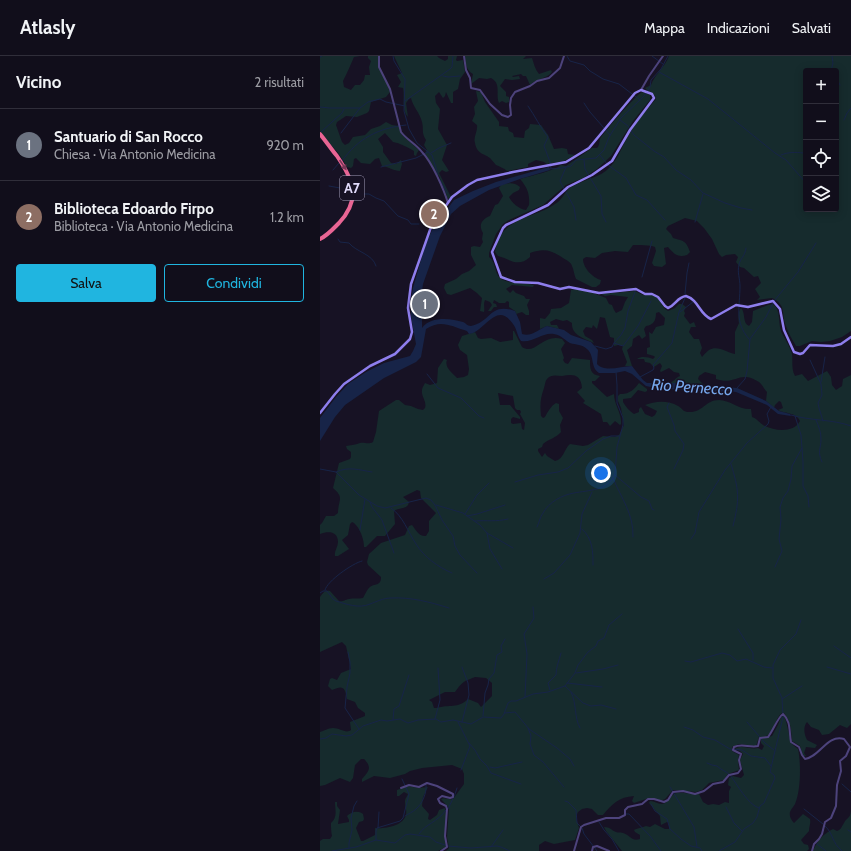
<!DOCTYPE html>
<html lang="it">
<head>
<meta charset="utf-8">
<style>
	:root { --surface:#110e1b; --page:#1a1724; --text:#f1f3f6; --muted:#9c9ca3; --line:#302e3a; --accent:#20b5e0 }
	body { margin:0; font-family:Cabin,sans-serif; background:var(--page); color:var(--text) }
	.controls { position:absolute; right:12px; top:12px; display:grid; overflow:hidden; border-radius:4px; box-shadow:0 2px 10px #0003 }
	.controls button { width:36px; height:36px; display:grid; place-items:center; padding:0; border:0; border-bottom:1px solid var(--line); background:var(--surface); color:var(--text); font:20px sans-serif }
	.you { position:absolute; left:281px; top:417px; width:14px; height:14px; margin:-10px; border:3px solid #fff; border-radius:50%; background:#1a73e8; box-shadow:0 0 0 6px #1a73e833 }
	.badge { display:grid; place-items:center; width:26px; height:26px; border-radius:50%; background:var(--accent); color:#fff; font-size:13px; font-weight:700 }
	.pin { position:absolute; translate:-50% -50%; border:2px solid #fff; box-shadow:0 1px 4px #0006 }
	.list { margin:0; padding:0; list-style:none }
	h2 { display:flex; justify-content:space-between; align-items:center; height:52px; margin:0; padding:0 16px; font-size:17px }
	h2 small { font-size:13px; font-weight:400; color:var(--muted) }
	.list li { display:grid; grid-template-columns:26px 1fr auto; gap:12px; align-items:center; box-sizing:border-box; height:72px; padding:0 16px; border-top:1px solid var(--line) }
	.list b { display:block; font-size:15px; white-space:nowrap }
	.list p { margin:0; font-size:13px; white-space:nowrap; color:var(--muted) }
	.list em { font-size:13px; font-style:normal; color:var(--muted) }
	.actions { display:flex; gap:8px; padding:12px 16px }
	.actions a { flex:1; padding:9px 0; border:1px solid var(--accent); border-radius:4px; text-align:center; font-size:14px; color:var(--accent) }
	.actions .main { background:var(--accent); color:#111 }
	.icon { flex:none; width:22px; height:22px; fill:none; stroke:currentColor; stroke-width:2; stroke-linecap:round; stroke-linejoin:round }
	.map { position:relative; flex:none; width:531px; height:795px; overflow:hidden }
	header { display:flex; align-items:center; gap:24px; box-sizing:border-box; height:56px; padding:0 20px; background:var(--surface); border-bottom:1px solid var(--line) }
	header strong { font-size:19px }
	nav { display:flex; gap:22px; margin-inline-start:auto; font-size:14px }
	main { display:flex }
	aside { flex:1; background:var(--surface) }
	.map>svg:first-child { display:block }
</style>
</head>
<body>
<header>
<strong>Atlasly</strong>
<nav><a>Mappa</a><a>Indicazioni</a><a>Salvati</a></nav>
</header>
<main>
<aside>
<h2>Vicino<small>2 risultati</small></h2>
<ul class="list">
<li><span class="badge" style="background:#6b7280">1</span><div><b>Santuario di San Rocco</b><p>Chiesa · Via Antonio Medicina</p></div><em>920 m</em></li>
<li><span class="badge" style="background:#8d6e63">2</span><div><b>Biblioteca Edoardo Firpo</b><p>Biblioteca · Via Antonio Medicina</p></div><em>1.2 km</em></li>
</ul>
<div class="actions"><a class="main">Salva</a><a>Condividi</a></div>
</aside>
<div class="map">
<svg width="531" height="795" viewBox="0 0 531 795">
	<rect width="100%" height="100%" fill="#171224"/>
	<g fill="#162b2d" fill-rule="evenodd">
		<path d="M0 0H40L34 1C30 10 27 17 23 25L24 31 31 34 35 29H40L44 24 45 19H50L49 11 51 5 48 2V0H58C57 14 66 23 70 36L66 41 51 46 49 55 47 57 37 61 26 60 17 66 16 69 22 86 25 89 29 87 33 81 45 79 51 73 60 70 66 66 72 69 79 70 82 79 99 94 97 97 96 100 94 99V95C87 91 80 87 73 86L65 77 58 83 63 91V96L71 107 76 108 81 104 82 108 80 115C74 115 69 111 62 110L59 102 55 103 50 108 41 107 36 102 34 103 33 110 31 112 27 111 19 98 0 76Z"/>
		<path d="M74 0H117L119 2 125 5 128 3V0H137L136 4 137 5 143 4 145 16 140 23 138 33 133 36V47H131L126 36 125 40 123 42 119 36 115 40 116 47 120 53 118 73 127 89 122 104 129 115 126 116 122 114 119 117 131 141 128 143 119 120 116 117 105 97 107 94 104 89 106 84C101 76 104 74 102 66 100 57 93 51 91 42L89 43 86 47 88 61C81 54 85 41 83 32L78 31 81 26 77 19 82 17Z"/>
		<path d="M145 0H206L203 3 212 2C214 8 215 13 219 18L231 14 232 16C227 23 217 22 210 29L206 20H203L201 18 192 20 193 21 199 20 200 23 192 24 185 23 180 30 186 36V40L189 41V46L186 47 182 45 179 47C175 38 182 28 171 22L167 23 159 22 151 28 153 18C146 14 146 8 145 0Z"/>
		<path d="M349 0H531V275L522 281 510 285 501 286 492 285 480 290H476C472 283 468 277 466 270 461 258 467 249 452 242L437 244 440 241 435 233 441 227 438 220 434 221 424 212 420 211 416 206 418 201 415 198 406 199 402 201 399 198 392 183 384 172 377 165 365 162 348 170 346 173 351 178 353 182C363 185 366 184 370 196L367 199C358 202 354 198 348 191L344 192 346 208 342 211 334 210 332 207 336 195 335 191C330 189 318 189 313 189L308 196 295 195 282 197 275 202 266 201 263 203C263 212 273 222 281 224L280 228 276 231H272L256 223C254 219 254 214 252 210 251 206 246 204 243 202 231 194 224 192 210 197V201C198 212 190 203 178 200L175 196C180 159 215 164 238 146 244 141 246 133 253 130 265 123 280 122 290 111 299 102 303 87 310 77 317 64 327 54 336 43 335 36 328 37 325 32L331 29C335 18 345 11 349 0ZM486 15H516V153H486Z"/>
		<path d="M156 35 161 36 165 46 179 66V70L188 71 189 75 193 77 194 81 204 82 205 75 209 72 210 68 221 69 228 79 234 93 242 92 247 93 248 98 255 99 244 105 227 108 224 106 216 104 208 108V111L187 115C184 112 180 111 176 109 174 107 172 104 170 102 163 97 157 98 155 87 153 81 158 75 157 69L152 65 155 58 154 51 158 45Z"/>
		<path d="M322 36 330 39V44L313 65 291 100 277 113 263 122 246 129 223 149 189 164 183 168 176 178 169 197V201C176 206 174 215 179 221 186 229 205 226 214 229L213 231 192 229 186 233 190 237 193 234 196 237 204 240 206 243H210L207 249 209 255V259H206L202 256 196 258 195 255 189 251V246L187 245 185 247H179L174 244 173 247 176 248 177 251H174L171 255H168L172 249 170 246 165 244C163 248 165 252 164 256L160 255 162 242 157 237 150 232 131 239 127 238 124 232 125 228 136 223 142 218 149 215 156 209 151 199V191L154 190 160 191 163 186 162 183 163 177C158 169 162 163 170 160L175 149 178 148 183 140 179 132 181 129C188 127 194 126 200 131L199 134 193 137 189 141C192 147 199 153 206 154L209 149C210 138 207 131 200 123 210 120 234 115 241 109L246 110 272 92H277C280 89 279 86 280 83 284 76 316 39 322 36Z"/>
		<path d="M251 234C263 232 275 238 286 242L289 248 292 249 294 254 296 257 302 254 305 246 308 241 291 239 285 240 281 238 315 235 323 239H332L338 242 344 252 348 255 355 252 359 248H362L366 251 364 255 365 257 364 260 370 268 374 266 376 271H371L369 276 374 283H379L382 292 380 297 382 301C384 299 386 296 389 294 398 289 407 297 415 298V276L419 267C418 263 418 255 421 252 426 257 422 267 429 270L432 266 433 255 448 249 453 248C461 254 458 266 461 275 464 282 470 290 472 298 473 305 471 313 475 320L482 318 488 325 507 315 511 321 512 329 516 334 522 330 523 323 531 319V668L527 672 520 669 509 678 502 679 499 674 491 671 487 666C483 671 484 678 487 684L497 689 495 692 486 691 484 697 486 700H484L482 698 480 690 472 685C471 674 471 666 464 657H462C455 662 454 677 446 680 444 681 441 681 439 681L436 690 419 688 412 691V695L419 699 418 704 419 714 408 718 404 724 389 727 382 734 376 736 353 734 345 743 340 745 329 742 314 747 312 745 314 740C299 741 292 748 283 759H278L272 753 267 752 262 753 258 756 256 761 259 772 255 784 234 788 225 785 219 789V795H126L129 792 127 781 129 752 121 743C125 741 128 744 133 743L144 728V718L142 713 132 709 102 712 90 715 85 718 70 722 54 720 42 726V723C48 716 53 712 44 703H41L35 709 33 722 30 726 20 722 5 729 0 730V676C4 675 8 672 13 672 20 672 26 678 31 674L30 666 45 660V657L38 652 35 646 27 643C25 631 23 629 12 634L8 630 10 623 12 622 17 624 21 617 31 613 26 590 22 586 0 596V541C3 537 5 534 10 535L19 545C23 546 24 544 29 543 33 542 38 543 43 542 45 539 47 533 50 531 56 527 61 530 61 521L48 509 47 506 49 498 61 487 85 479 89 470 92 469C96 474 99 481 106 480L109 475V465L116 457 101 442 100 435 97 434 83 441 89 446C88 454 79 451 74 455L75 468 65 480H57L46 491H44C44 483 40 472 34 467L32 466 30 468 28 479 22 484 29 493 18 500H15C14 495 18 491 18 486 18 475 8 475 0 478V469L2 467 6 460H14L18 457C18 444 25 442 13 432L19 407 30 403 31 401V396L27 393 26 390C30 389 35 389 40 387 45 386 48 389 53 386L56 376 59 355 76 344H79L85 349 91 350 98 353 103 354 105 352C107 345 101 341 102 334 102 332 104 329 105 327L110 329 117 327 118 312 124 303 127 304C124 311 132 317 137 322L144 321 148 319 149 313 147 299 140 294 138 289 142 280 155 276 158 282 161 283 171 282 180 286 193 284V275H194L202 291C215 300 223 277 242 283L245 287 241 293 244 302 243 304 245 307 248 308 252 302 270 304C270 312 270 319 280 320L275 325H272V327L287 341 294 338C294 349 302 357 301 368L300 369 295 365 290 370 287 366H283L281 358 263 347 265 345 257 336 262 332C261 318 253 318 242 320 237 320 231 318 227 323 225 325 225 329 224 332 220 343 220 349 221 360L223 362 225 361C228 355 231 350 236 347L239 348V355L243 362 240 369 241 376C236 382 229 383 223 388L222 391 218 393V395L222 401 225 397 227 400 235 405C244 403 244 393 250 388L263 390 268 389 283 380 295 381 299 379 304 369 301 352 298 345V340L300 338C308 339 315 333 319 327L327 333V335L325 336 318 334 311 342 303 343V346C306 351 309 355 314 358L319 356V353L321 351 325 358 332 361 335 359 337 355 325 349C335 345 348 344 358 350 362 352 363 356 368 356 383 357 385 344 399 344 410 344 419 354 431 353L432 361C438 363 440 368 445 370 455 375 474 377 480 365 476 356 465 358 458 354L463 352 461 346 459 345 455 349 454 352 446 345 447 336C444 333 442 328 439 326 419 313 416 330 396 323V319L385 316 379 320 378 323 383 328 392 333 387 334 369 328H349V327C354 326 355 322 360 320L359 317 354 316 349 312 341 316 340 315 342 310 340 307 334 311 330 307 325 306 324 303H317C321 300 328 301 333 303L335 301 334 300 327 298V292L330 291 329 276 332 278 336 271 344 269 345 262 339 256 336 257C336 264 334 269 326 270L324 273 326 280 322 283 319 279 313 283 312 290 307 294 312 310H305L307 306 302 293 303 290 298 289 294 290V282L290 281 285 262 280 261 277 273 273 269 272 272 266 271 263 275 265 280 272 284 274 287C265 283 251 279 252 267L247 264 243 265 236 263 230 266 231 269H237L239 273 227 270 220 273V262L225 263 230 257 231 253 241 252 249 247ZM178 337 193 340 195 352 197 354H200L201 356 200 358 205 367 204 374 202 373 201 367 193 368 191 367V363L193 361 200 363V361L190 349H180ZM155 621 166 622 172 627V640L161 651 158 647 148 643C138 653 129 648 117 652H114L112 646 109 644 125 636H135C142 626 144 625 155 621Z"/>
		<path d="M464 660C468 668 469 685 473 689 474 690 476 691 478 693 481 707 481 734 475 748 474 750 471 753 470 756 469 760 471 764 474 767L483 758 490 763C491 768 489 770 489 775L481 784 484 788 488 789 489 793 487 795H302L286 775 284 771C290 771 291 774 296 776 298 777 300 776 303 777 310 779 312 786 320 783V779L315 776 314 774C316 773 323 771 326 770L330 771 335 768 345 773H349V767L347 766 341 769 340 760 329 747 330 745C335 745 337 748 342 748 348 747 349 741 354 738 360 735 372 739 379 738L383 746 388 749 393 748 399 749 405 746 409 747V735L411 731 408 729 409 722 413 720 421 722 424 719 420 704 423 698 420 695 415 693C422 688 430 694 438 692L442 694 444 690 441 687V683L452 680 458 669 461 661Z"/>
		<path d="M88 730C95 732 101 732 108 731L103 741 102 750 109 758 108 763 110 764 117 759 119 754 125 752C128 763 124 778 126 791L118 795H0V785L3 783H10L12 780C11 776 11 771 11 767 18 761 15 754 15 746H17V750L20 754 18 768 29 766V764L27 760C31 756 38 754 43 758L44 763 43 765 39 766 36 772 41 785H43L55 779V772C65 773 83 770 86 759 87 754 85 751 85 746 85 742 87 741 88 738L84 736 79 740H77V734Z"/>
		<path d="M531 755V795H493C497 785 503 778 513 773L517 775C522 773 521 771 524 767 527 761 530 763 531 755Z"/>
	</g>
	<path fill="#172448" d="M229 111 230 114 200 123 169 134 140 150 131 158 120 180 103 228 100 249 102 258V272C110 260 131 262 143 266 146 267 147 270 151 270 171 266 170 246 195 255L200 266 202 278C212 281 219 273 227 270L244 274 251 279 271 286 278 294 277 308C285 317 301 310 312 310L323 324 327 327H365L387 334 406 331 417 332 446 345 459 355 470 358 471 360 458 358 447 349 416 336 408 335 387 337 375 334 340 333 326 330 312 318 305 315 295 317H279C270 311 275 300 267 293 262 288 256 289 250 287 244 284 243 280 234 278 222 276 214 287 201 285 197 280 197 273 193 268 178 246 167 271 153 277L149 278 147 275C131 270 121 263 106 273L101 301 96 306 64 322 25 349 15 361 0 385V362L16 341 28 328 46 316 64 307 90 300 93 295 96 288 91 261V244L93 232 105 190 113 172 134 144 153 135 176 126Z"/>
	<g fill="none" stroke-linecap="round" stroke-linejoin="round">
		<g stroke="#172448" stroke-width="1">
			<polyline points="73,0 74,5 85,23 84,55 89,73 97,87 112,99 118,119"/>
			<polyline points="247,0 250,5 264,9 270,15 283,23 299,28 320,44"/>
			<polyline points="332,0 343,8"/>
			<polyline points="0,1 2,0"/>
			<polyline points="511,15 513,7 512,0"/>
			<polyline points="339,16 388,43 455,97 466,104 486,127"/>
			<polyline points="123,20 128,21 140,20"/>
			<polyline points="516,21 520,29"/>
			<polyline points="85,45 130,13 132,11 133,0"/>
			<polyline points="264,47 270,56 290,79"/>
			<path d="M208 50C215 60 220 71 228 81L224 90 230 106 231 112"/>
			<polyline points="0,51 10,52 40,52 48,46 60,43 66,46 85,50"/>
			<polyline points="300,64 308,70 314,79 334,95 344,101 356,114 371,124 383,137 405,147 421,152 432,154"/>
			<polyline points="524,64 527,57 531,52"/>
			<polyline points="1,76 22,57 24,53"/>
			<polyline points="21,77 40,52"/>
			<polyline points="111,97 119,92 131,87"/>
			<polyline points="280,99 288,109 306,122 316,139 327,144 345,164"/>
			<path d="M461 99C468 96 476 96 483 97L486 101"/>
			<polyline points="264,104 265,113 281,140 282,158 286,166"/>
			<path d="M22 105C38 82 59 72 86 69"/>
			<polyline points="61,111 96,102 108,96"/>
			<polyline points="229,113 242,112 251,110 256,104 276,102 284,94 289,81 301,62 324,40 330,31 331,24 341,13 348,0"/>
			<polyline points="13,114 19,107"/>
			<polyline points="120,124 127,137"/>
			<polyline points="9,130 31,134"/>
			<polyline points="244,133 240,125 246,111"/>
			<polyline points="35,134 43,138 49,138 56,142 64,145 78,160 88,164 91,168 99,168"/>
			<polyline points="246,136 254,151 256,164"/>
			<polyline points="375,166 383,138"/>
			<path d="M18 183 20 186 29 187C36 196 53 198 56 210"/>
			<path d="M426 192C425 201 420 202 419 209 417 216 420 223 420 230 420 251 414 266 429 283"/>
			<polyline points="322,221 332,185"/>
			<polyline points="365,238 367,217 369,207"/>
			<polyline points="454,245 478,216 496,187"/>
			<polyline points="360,256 373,246"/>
			<polyline points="294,287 303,290 318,270 331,245"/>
			<polyline points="275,290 286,293 292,291 294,287 301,279 305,272 308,255 315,236"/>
			<polyline points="490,304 501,328 502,339 498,347 499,352 503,365"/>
			<polyline points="107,318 118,332 141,342 159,360 164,362"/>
			<polyline points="320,321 333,314 334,312 333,309 352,287 359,256 365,242"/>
			<polyline points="501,326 505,301"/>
			<polyline points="417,332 425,323 427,315 430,283 446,261 453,247"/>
			<polyline points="349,347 347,351 354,369 355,375 364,388 363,394 354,413"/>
			<path d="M471 359C491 365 512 363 531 370"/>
			<polyline points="475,360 481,379 483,406 483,430 488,440 489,451"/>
			<path d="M496 364C499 371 501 376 501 383 501 393 497 395 502 406"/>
			<path d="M411 408C419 434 420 443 413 470"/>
			<polyline points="0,413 16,416 39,439 57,450 65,452 106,442 111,444 115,449 122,464 133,480 135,490 140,499 157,517"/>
			<path d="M16 416C29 410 39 414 52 416"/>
			<polyline points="295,419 321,441 329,445 332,453 334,454"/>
			<path d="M293 422C301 442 314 458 313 481"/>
			<polyline points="195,426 218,419 238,416 248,412 266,395 283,383 291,380 299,380"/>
			<polyline points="50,446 52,451 62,464 74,497"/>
			<polyline points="116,449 143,457 160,469 167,477 193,492"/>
			<path d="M71 452C83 460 88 476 96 488 104 501 118 511 132 517"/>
			<polyline points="145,458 157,439 169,427"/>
			<polyline points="147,460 157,458 185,449"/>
			<path d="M155 465C167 464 176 466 188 463"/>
			<path d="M217 471C219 467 220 461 223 457 229 446 242 439 254 437 269 434 288 435 295 418L297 391 303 369V362L297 347V329L296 316"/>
			<path d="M262 473C273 483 273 496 273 509"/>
			<polyline points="40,474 45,443"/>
			<polyline points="167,477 170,493 182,513"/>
			<polyline points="371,483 375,477 379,456 405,414 427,387 448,368 449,365 447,358 451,351"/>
			<polyline points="455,511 462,495 459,483 461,463 460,451 463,442 468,435 471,423 472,410 482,392"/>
			<polyline points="224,523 234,517 250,499 260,477 262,458 272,436"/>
			<path d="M5 534C7 525 33 507 42 505"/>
			<path d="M0 537 3 535H7L13 543 16 545C26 548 39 553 50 548 56 546 63 542 71 542 91 541 110 546 129 552"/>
			<polyline points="418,573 433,597 433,604"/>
			<polyline points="514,590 531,602"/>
			<polyline points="28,596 30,606 30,617 27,631 25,652 39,673"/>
			<polyline points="365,605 371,606 402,597 410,599 417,605 426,603 444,611 452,612"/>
			<polyline points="142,611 148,627 149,639 142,666"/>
			<polyline points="507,611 531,618"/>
			<polyline points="256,617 283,613 298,609"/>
			<polyline points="247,627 282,631"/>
			<polyline points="245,630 263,647 271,650 281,649 296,653"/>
			<path d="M230 634 228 627 236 619C236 611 239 605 241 597"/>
			<path d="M251 636C257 648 254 662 260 672"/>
			<polyline points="205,641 207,598 204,578 214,562 213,551"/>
			<polyline points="462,643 482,630"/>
			<polyline points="185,657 195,656 209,673 237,692 250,703 254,710"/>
			<polyline points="163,660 165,637 168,629 169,623 174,617 177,599 182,596 181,590 185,583"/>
			<polyline points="115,663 120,644 118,612"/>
			<polyline points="73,664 74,653 79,650 89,619"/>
			<polyline points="138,666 150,690 141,714"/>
			<polyline points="427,666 445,687 454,694"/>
			<polyline points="364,671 373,674 383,681 395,684 410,693 422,694 431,700 445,702 451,710"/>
			<polyline points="208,672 211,680 210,688 214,699 223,706 244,731"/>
			<polyline points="0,683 6,682 12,678 26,680 32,679 43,670 61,664 67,665 80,663 88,667 98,664 116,663 121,666 133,664 151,668 163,661 181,662 184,658 188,647 191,645 196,645 213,638 228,636 245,630 255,617 258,609 268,596 276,590 278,585 284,582 289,569 302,558"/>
			<polyline points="149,687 155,694 160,703 167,710 171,717 201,728"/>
			<path d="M387 707 392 709 397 710C401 714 406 715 410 719 417 728 428 749 439 752"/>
			<polyline points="170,711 175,712 202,706"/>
			<polyline points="522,728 531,736"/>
			<polyline points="350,731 374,771 377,791"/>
			<polyline points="245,745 248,746 256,754 257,767 262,772 264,778 277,795"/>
			<polyline points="331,748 335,755 347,763 350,773 361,783 371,790 380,792 382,795"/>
			<polyline points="406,751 414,767 422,775"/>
			<path d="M128 753C131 746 135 740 137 732"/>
			<polyline points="484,753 503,768"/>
			<polyline points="306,758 309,758 330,780 341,795"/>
			<path d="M85 760C88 758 93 756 96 753 102 748 107 737 106 729"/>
			<polyline points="279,766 284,774 292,783 299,795"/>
			<path d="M505 770C514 778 511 786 522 795"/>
			<polyline points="58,772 59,756"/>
			<polyline points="528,774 531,776"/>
			<path d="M99 778C105 768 118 766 126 754"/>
			<polyline points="56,784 56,775 57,772 80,765 83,762 89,738 82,723"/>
			<polyline points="497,788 506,795"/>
			<polyline points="171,791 183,774"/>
			<polyline points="29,792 29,787 32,774 31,762 34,750 37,745"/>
			<polyline points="12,795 36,791 56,784 75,787 85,779 90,778 110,781 116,786 128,790 151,792 177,790 181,791 190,795"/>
			<polyline points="399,795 415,786 424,773 433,767 437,761 440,750 444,747 455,722 454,719 450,716 463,661 462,642 453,622 453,609 460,594 476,578 481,564"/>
		</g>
		<g stroke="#4d437c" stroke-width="2">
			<path d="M59 0V11L70 33 81 76C87 84 96 88 102 96 112 106 124 134 128 147"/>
			<polyline points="144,0 146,14 150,22 151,32 160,34 170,48 182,59 188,61 191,59 190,49 191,42 195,36 210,30 217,25 229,22 240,12 244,0"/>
			<polyline points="321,34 329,20 343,0"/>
			<polyline points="81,732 89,729 99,731 107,727 117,730 133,738 133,741 130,742 122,740 118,743 120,747 126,750 127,753 125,780 127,791 121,795"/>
			<path d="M254 795 261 771 264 769 286 762H299L305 759V754L308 751 322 748 328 743H334L344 746 348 744 353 736 363 735 375 738 384 735 393 728 403 726 409 719 418 717 421 713 419 704 421 698 413 694 414 691C422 687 430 692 438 690L440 682 448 681C453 675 458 661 463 658 471 665 469 676 471 686L479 691 482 699 485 703C500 701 507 678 524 683L530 691 526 700 520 705 521 715 517 729 516 750 511 762 505 766 502 778 499 783 494 788 492 795"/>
			<polyline points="272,795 273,791 277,790 289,795"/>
		</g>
		<path stroke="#8e7eed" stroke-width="2.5" d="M0 357 15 338 24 328 50 310 75 298 90 283 92 276 88 252 91 228 111 171 132 141 148 129 157 124 193 116 246 106 269 92 315 37 321 34 332 38 334 42 310 74 292 105 272 119 248 131 228 149 186 169 183 172 172 196 181 221 195 226 218 227 240 233 249 231 279 237 316 233 325 238H332L338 241 345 250 348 252C356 249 357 241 366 240 379 244 379 258 391 263L416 249 428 251 453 245 460 253 464 274 474 296 480 298 483 297 490 289 513 290 521 288 531 281"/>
		<path stroke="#e96594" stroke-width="4" d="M0 78C6 85 11 93 17 100 34 125 41 143 19 167 13 173 8 179 0 183"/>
	</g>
	<defs><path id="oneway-solid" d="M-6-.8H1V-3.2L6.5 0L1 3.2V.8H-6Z"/></defs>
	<use fill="#753756" href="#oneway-solid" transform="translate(23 109) rotate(56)"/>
	<g text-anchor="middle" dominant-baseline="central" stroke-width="3" stroke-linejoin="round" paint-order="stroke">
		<rect fill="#171224" stroke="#a49eba" stroke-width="1" x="20" y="120" width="24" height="24" rx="3"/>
		<g font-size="14" font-weight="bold" fill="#e1dafa">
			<text x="32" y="132">A7</text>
		</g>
		<g font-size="16" font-style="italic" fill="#76a7ec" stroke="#171224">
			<text transform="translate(372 331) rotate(4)">Rio Pernecco</text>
		</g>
	</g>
</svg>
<div class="controls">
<button>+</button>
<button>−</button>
<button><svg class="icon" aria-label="locate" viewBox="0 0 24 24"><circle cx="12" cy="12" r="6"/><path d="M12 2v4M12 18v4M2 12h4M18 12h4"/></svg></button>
<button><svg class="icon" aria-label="layers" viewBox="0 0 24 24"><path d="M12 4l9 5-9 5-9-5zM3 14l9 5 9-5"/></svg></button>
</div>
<div class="you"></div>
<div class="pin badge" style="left:105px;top:248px;background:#6b7280">1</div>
<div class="pin badge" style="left:114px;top:158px;background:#8d6e63">2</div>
</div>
</main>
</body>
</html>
